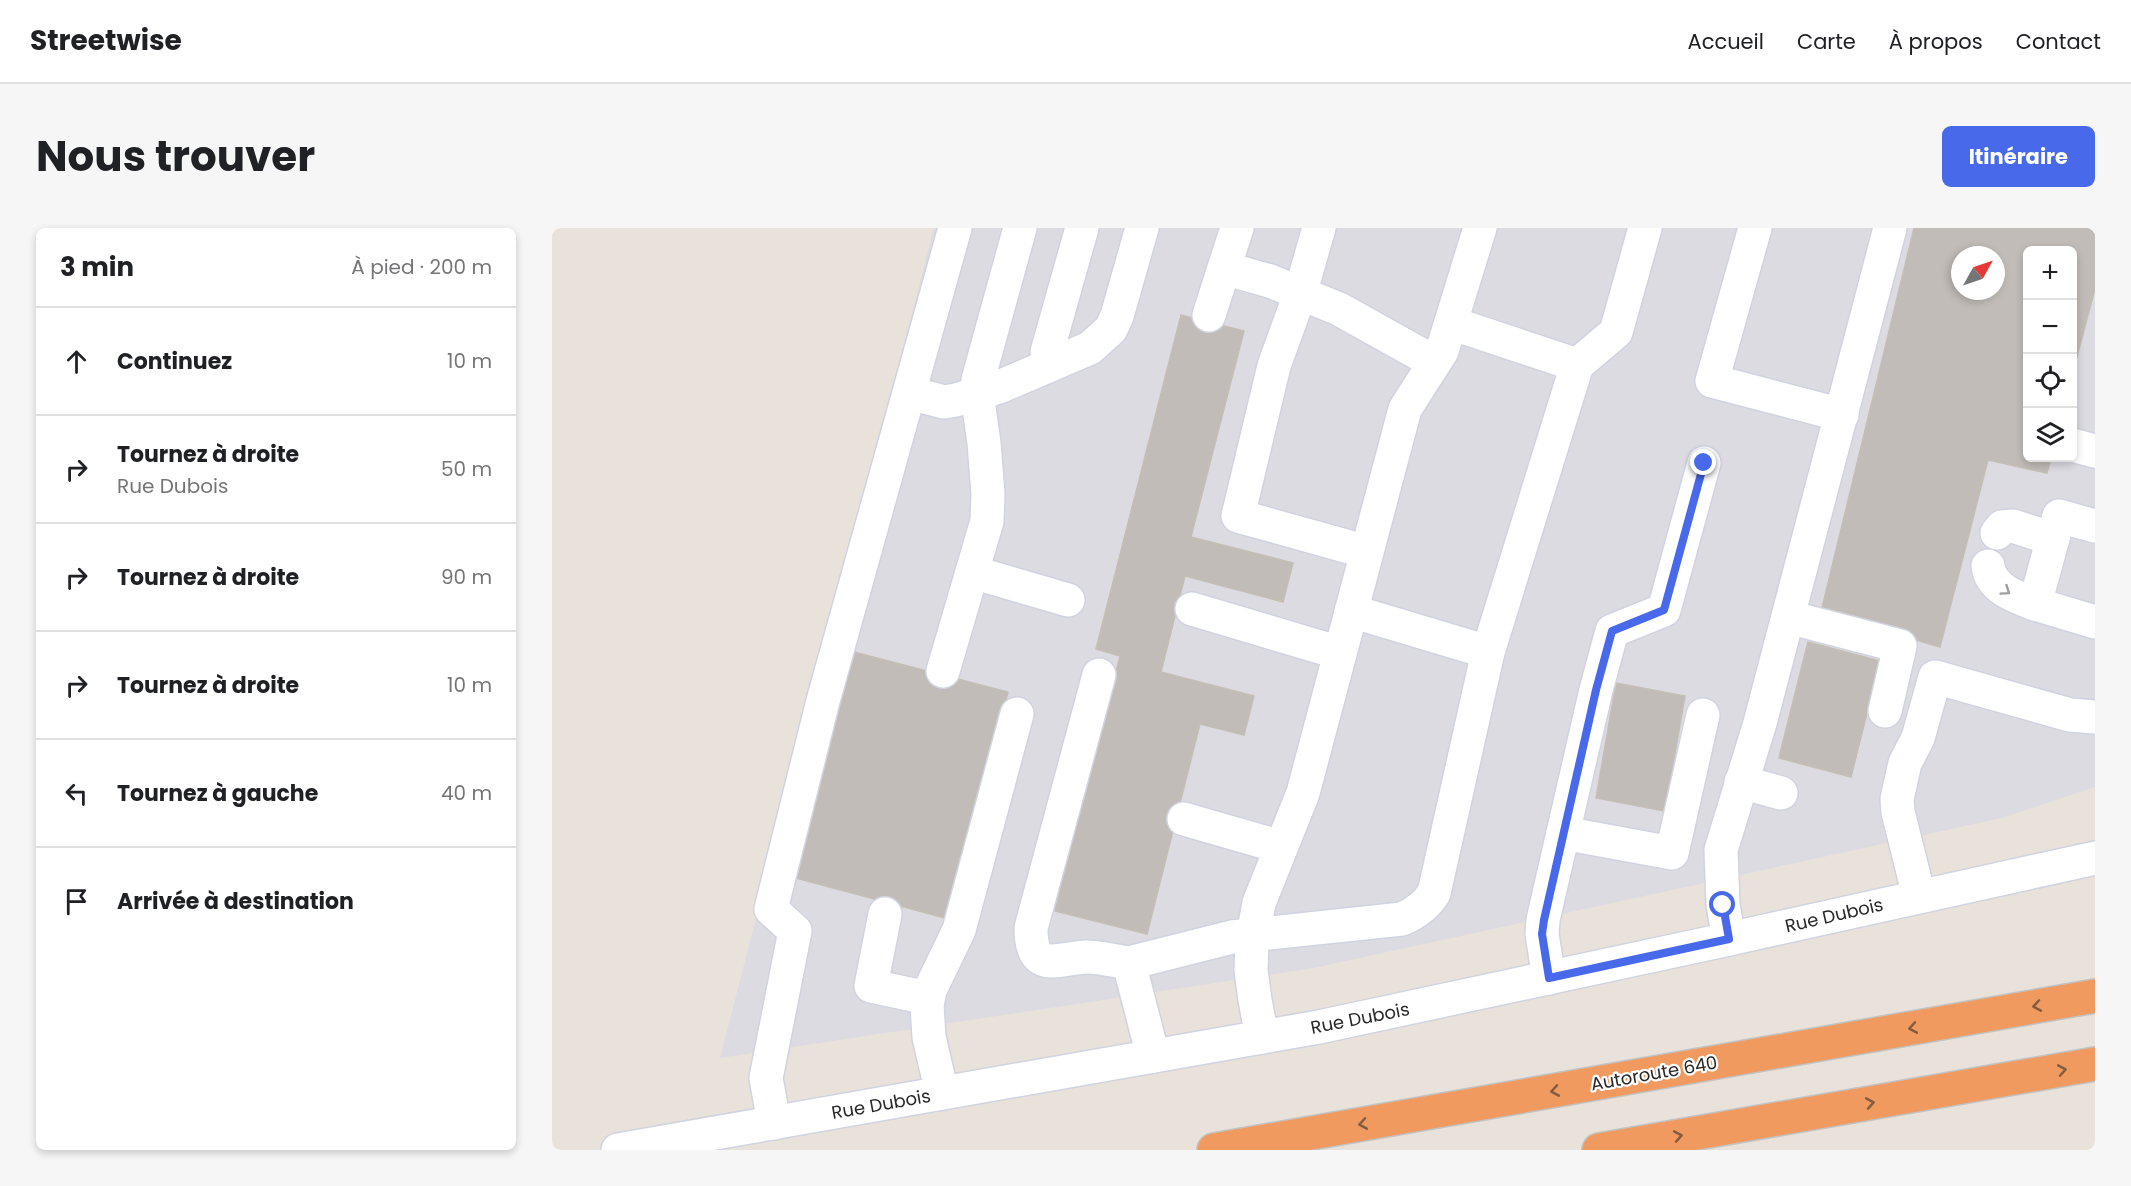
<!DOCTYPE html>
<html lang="fr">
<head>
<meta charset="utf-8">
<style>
	:root { --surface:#fff; --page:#f6f6f6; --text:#202124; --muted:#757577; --line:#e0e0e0; --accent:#4769ea }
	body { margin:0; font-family:Poppins,sans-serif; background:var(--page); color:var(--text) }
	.controls { position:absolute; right:18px; top:18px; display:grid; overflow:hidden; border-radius:9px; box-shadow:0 3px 9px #0003 }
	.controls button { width:54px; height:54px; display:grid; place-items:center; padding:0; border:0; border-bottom:2px solid var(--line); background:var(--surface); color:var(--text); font:30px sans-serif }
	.compass { position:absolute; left:1399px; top:18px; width:54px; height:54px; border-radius:50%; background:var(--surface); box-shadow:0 3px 9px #0003; rotate:50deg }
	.stop { position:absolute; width:18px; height:18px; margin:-14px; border:4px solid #4769ea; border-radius:50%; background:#fff }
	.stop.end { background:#4769ea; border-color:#fff; box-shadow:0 2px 6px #0008 }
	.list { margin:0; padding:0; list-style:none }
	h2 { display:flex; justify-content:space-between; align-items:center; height:78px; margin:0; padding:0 24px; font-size:26px }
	h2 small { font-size:20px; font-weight:400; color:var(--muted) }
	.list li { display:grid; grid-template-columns:39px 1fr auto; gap:18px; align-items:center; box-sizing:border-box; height:108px; padding:0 24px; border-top:2px solid var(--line) }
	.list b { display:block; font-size:22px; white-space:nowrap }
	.list p { margin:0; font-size:20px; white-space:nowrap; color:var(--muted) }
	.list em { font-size:20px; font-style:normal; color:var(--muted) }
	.icon { flex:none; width:33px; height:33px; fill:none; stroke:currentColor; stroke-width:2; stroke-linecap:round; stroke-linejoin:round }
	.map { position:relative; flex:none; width:1543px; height:922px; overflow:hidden; border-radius:9px }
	header { display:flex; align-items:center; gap:36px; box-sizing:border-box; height:84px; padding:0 30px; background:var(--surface); border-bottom:2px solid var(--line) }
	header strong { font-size:28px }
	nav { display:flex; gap:33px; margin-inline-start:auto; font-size:21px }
	.intro { display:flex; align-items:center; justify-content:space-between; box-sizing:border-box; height:144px; padding:0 36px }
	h1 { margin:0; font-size:42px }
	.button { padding:15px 27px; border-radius:9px; background:var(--accent); color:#fff; font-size:21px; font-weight:700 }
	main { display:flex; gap:36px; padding:0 36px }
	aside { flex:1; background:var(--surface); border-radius:9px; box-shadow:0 3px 9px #0003 }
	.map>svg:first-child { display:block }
</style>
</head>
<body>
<header>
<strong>Streetwise</strong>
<nav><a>Accueil</a><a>Carte</a><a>À propos</a><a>Contact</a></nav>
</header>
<div class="intro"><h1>Nous trouver</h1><a class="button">Itinéraire</a></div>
<main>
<aside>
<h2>3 min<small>À pied · 200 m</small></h2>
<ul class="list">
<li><svg class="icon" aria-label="ahead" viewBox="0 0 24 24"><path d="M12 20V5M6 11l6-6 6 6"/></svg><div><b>Continuez</b></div><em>10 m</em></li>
<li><svg class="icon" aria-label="right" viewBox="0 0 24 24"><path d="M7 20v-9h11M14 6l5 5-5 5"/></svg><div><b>Tournez à droite</b><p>Rue Dubois</p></div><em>50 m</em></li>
<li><svg class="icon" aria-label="right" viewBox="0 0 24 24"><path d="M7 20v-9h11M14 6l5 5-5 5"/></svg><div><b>Tournez à droite</b></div><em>90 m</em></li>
<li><svg class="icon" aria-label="right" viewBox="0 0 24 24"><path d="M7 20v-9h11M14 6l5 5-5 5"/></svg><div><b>Tournez à droite</b></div><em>10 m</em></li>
<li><svg class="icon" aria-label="left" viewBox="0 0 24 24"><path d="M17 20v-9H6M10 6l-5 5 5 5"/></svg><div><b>Tournez à gauche</b></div><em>40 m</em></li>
<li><svg class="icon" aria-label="arrive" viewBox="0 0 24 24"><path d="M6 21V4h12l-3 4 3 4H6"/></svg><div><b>Arrivée à destination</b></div></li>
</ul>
</aside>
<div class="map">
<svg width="1543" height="922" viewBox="0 0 1543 922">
	<rect width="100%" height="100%" fill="#e9e2da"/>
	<path fill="#dddbe2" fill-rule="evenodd" d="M382 0H1543V559L1450 590 762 740 168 830ZM1476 22H1520V230H1476ZM1408 27H1444V63H1408Z"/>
	<g fill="#c1bcb7" stroke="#c4beb5" stroke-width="1.5" fill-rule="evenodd">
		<path d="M1362 0H1543V61L1520 147V22H1476V230H1499L1495 245 1436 232 1388 419 1269 384ZM1408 27H1444V63H1408Z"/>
		<polygon points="629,87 692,103 639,309 741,335 731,374 633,348 609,444 702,468 692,507 648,496 595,706 503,683 568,428 544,421"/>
		<polygon points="1256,414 1328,433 1299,549 1227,530"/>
		<polygon points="298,423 456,464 397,691 240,649"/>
		<polygon points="1064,455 1133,468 1113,583 1044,570"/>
	</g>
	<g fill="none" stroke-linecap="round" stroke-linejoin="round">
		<defs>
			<g id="minor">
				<polyline points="767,0 748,66 722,138 686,288 815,324"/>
				<polyline points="1203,0 1160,153 1290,187"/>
				<polyline points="672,40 718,53 787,81 882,134"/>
				<polyline points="657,87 685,0"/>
				<polyline points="899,95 1025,137 1064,104 1093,0"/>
				<polyline points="496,138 495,124 530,0"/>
				<polyline points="358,165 392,174 404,172 447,159 538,120 559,101 565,88 590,0"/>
				<polyline points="1520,217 1543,223"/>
				<polyline points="1543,298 1507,288 1483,376 1543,394"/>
				<polyline points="1445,305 1450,299 1461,298 1501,311"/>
				<path d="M1436 338C1439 361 1464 369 1483 376"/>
				<polyline points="420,344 516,372"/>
				<polyline points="640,381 788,425"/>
				<polyline points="799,383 936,424"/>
				<polyline points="1236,389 1348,418 1333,483"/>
				<polyline points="391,443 435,293 436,266 432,215 425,166 426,152 468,0"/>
				<path d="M547 447 479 700C479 746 503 731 534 729 548 729 563 733 577 735"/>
				<polyline points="1189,554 1229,565"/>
				<polyline points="632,591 729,619"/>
				<polyline points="1011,605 1044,462 1060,403 1112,382 1152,235"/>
				<polyline points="1367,668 1346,584 1345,571 1353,535 1366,510 1383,449 1518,487 1543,489"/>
				<polyline points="333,686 319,758 376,770"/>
				<polyline points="1177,711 1171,677 1169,622 1208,495 1338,0"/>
				<polyline points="997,750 990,706 991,692 1011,605 1120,625 1151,487"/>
				<polyline points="710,809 703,772 699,742 700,713 707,675 751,565 853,181 890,123 928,0"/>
				<path d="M601 828 577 735 680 709 850 691C864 685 874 678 882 665L936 424 1025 137"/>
				<polyline points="390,865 377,809 375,777 378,762 407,702 465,486"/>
				<polyline points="222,895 214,850 243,703 219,681 271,473 403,0"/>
				<polyline points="66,922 767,799 1177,711 1543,630"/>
			</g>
			<g id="highway">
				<polyline points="662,922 1543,768"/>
				<polyline points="1047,922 1543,836"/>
			</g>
		</defs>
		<use href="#minor" stroke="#d0d3e0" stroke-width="36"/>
		<use href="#highway" stroke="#c3c3c3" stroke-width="36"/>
		<use href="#minor" stroke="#fff" stroke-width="33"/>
		<use href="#highway" stroke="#f09a5f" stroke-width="33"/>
	</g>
	<defs><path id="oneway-chevron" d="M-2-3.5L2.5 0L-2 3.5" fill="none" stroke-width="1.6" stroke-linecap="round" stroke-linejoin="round" transform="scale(1.5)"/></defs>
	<use stroke="#9e9e9e" href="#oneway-chevron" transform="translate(1454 363) rotate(34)"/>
	<g stroke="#825b41">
		<use href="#oneway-chevron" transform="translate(1485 778) rotate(170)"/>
		<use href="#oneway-chevron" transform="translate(1361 800) rotate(170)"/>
		<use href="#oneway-chevron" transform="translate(1510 842) rotate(-10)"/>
		<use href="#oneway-chevron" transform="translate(1003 863) rotate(170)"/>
		<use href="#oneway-chevron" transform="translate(1318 875) rotate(-10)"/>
		<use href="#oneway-chevron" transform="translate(811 896) rotate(170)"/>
		<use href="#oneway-chevron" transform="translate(1126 908) rotate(-10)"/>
	</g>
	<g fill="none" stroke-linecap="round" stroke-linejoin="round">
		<polyline stroke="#4769ea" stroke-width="8" points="1152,235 1112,382 1060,403 1044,462 992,692 990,706 997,750 1177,711 1171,677"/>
	</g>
	<g text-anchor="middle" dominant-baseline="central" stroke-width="4.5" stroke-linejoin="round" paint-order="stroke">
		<g font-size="18" fill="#282828" stroke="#fff">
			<text transform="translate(1282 687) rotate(-13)">Rue Dubois</text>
			<text transform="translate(808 790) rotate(-11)">Rue Dubois</text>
			<text transform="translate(1102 845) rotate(-10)">Autoroute 640</text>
			<text transform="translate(329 876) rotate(-10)">Rue Dubois</text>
		</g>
	</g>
</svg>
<div class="controls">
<button>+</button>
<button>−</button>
<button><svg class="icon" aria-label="locate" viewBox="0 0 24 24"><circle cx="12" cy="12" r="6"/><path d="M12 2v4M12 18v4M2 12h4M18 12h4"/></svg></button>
<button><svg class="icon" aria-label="layers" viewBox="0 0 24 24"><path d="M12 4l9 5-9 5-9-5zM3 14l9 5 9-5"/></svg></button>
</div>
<svg class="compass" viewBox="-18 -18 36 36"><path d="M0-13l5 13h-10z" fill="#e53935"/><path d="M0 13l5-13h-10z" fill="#757577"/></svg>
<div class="stop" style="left:1171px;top:677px"></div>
<div class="stop end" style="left:1152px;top:235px"></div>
</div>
</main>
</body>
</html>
